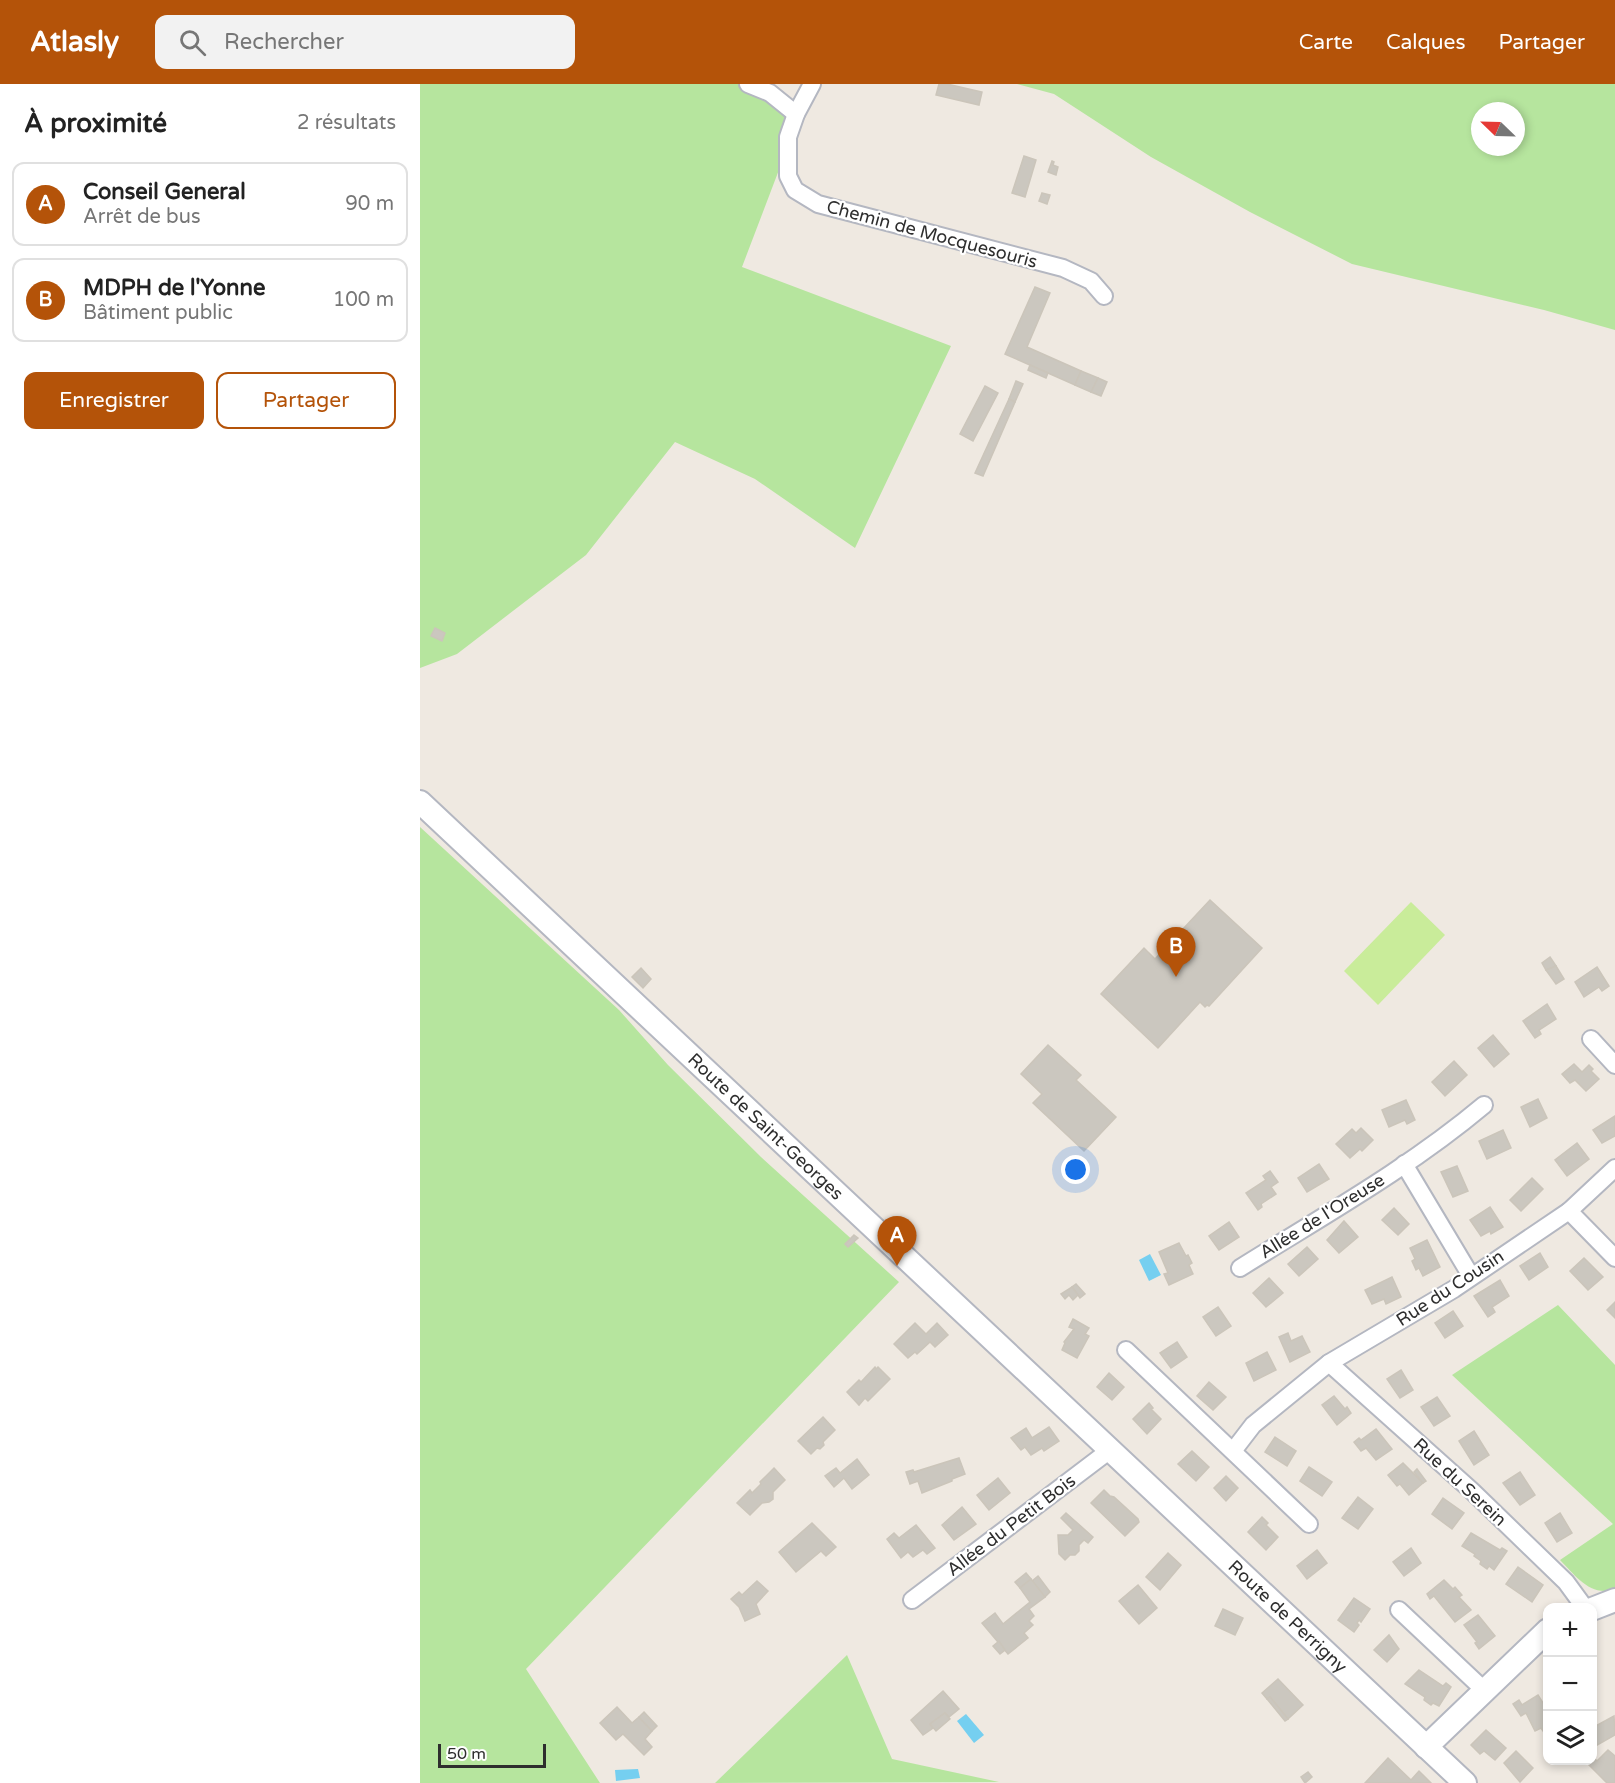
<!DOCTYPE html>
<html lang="fr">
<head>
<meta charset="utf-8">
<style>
	:root { --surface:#fff; --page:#f2f2f2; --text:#222; --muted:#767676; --line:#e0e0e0; --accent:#b45309 }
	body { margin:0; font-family:"Varela Round",sans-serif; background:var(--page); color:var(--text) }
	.controls { position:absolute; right:18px; bottom:18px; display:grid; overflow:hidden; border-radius:12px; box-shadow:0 3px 9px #0003 }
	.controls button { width:54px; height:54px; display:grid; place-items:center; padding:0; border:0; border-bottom:2px solid var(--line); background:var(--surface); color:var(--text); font:30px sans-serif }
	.compass { position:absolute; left:1051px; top:18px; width:54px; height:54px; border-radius:50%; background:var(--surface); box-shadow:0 3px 9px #0003; rotate:293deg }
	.scale { position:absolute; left:18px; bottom:15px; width:108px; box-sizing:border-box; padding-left:6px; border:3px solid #2e2e2e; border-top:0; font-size:16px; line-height:21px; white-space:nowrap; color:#2e2e2e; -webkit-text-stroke:4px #fff; paint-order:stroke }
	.you { position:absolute; left:656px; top:1086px; width:21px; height:21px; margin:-15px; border:4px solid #fff; border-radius:50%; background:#1a73e8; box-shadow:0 0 0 9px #1a73e833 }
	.badge { display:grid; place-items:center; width:39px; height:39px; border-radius:50%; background:var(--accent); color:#fff; font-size:20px; font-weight:700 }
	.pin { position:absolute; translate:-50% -50px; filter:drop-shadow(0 2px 3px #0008) }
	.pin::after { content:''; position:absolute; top:32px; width:21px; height:18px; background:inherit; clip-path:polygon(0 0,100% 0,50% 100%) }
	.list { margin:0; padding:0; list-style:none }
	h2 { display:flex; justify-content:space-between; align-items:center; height:78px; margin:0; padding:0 24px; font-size:26px }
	h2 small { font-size:20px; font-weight:400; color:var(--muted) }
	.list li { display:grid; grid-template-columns:39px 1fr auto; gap:18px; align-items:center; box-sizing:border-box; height:84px; margin:0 12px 12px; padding:0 12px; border:2px solid var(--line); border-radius:12px }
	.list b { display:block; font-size:22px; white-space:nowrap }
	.list p { margin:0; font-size:20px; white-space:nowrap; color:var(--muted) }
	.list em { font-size:20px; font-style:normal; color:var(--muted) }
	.actions { display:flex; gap:12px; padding:18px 24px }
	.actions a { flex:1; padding:14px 0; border:2px solid var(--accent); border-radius:12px; text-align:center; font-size:21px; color:var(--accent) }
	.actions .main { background:var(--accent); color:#fff }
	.icon { flex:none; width:33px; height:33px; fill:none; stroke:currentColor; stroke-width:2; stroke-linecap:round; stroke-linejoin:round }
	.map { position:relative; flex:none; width:1195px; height:1699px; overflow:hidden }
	header { display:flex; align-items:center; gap:36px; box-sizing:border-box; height:84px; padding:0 30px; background:var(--accent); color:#fff }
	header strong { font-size:28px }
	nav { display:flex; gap:33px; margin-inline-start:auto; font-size:21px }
	.search { width:420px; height:54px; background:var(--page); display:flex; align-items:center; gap:15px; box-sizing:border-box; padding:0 21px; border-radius:12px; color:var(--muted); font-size:22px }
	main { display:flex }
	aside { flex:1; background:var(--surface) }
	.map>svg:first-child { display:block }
</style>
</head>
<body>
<header>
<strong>Atlasly</strong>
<div class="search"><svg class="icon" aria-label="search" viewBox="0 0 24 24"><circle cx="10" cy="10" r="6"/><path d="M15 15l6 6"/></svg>Rechercher</div>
<nav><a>Carte</a><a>Calques</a><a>Partager</a></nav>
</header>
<main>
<aside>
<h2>À proximité<small>2 résultats</small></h2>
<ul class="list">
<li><span class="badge">A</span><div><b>Conseil General</b><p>Arrêt de bus</p></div><em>90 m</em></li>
<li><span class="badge">B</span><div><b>MDPH de l'Yonne</b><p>Bâtiment public</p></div><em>100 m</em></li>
</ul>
<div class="actions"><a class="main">Enregistrer</a><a>Partager</a></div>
</aside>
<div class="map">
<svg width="1195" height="1699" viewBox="0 0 1195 1699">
	<rect width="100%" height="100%" fill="#efe9e1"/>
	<g fill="#b6e59e" fill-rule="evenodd">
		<polygon points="0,0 328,0 376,41 322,183 531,262 435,464 335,395 255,358 166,471 37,570 0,584"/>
		<path d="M597 0H1195V246L1124 226 932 180 830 128 731 73 634 10ZM1060 27H1096V63H1060Z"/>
		<polygon points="0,743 199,926 248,981 341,1073 479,1198 106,1585 180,1699 0,1699"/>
		<path d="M1138 1221 1195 1281V1505C1171 1514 1155 1491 1140 1476L1193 1440 1032 1291Z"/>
		<polygon points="427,1571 472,1675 579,1698 295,1699"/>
	</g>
	<polygon fill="#c9ec9a" points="991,818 1025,851 958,921 924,887"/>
	<g fill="#75cff0">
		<polygon points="730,1170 741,1191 729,1197 719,1176"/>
		<polygon points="546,1630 564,1651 554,1659 537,1637"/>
		<polygon points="218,1685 220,1694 196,1697 195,1686"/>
	</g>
	<g fill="#cbc7bf" stroke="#cbc5ba" stroke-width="1.5">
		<polygon points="519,0 527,0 562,8 559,21 516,11"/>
		<polygon points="604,72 616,76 605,113 592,109"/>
		<polygon points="632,77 634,78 633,81 638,83 636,91 628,88"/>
		<polygon points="622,109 630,111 627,120 619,117"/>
		<polygon points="615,203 630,209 607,263 661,287 655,301 585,270"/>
		<polygon points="610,281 628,289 626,294 608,286"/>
		<polygon points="661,287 678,294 671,308 655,301"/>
		<polygon points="678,294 687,298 681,312 671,308"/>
		<polygon points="596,297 603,300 595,318 589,315"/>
		<polygon points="565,302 578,309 553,357 540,350"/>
		<polygon points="589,315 595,318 563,392 555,389"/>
		<polygon points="15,544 25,549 22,557 11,552"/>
		<polygon points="790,816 842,864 789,922 787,921 785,923 780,918 738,964 681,910 724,864 735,875"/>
		<polygon points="1130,873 1136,882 1126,886 1122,879"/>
		<polygon points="1136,882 1144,895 1136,900 1126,886"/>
		<polygon points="1177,883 1189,902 1182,907 1179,903 1164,913 1155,898"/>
		<polygon points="221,884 231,895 223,904 212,893"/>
		<polygon points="1127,920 1136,935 1119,946 1121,950 1115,954 1103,937"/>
		<polygon points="1073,951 1089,970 1074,983 1058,964"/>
		<polygon points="628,961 661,991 656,996 696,1033 664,1067 613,1019 622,1010 601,990"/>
		<polygon points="1034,977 1047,991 1025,1012 1012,998"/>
		<polygon points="1154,980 1162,988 1169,981 1173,985 1171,987 1179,995 1166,1007 1155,996 1150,999 1142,990"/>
		<polygon points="1118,1015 1127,1034 1110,1043 1101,1023"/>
		<polygon points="986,1016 995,1036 987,1040 985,1036 969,1043 962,1026"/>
		<polygon points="1195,1032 1195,1052 1182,1059 1173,1046"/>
		<polygon points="941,1044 953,1056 942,1067 940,1065 930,1074 916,1060 932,1045 936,1049"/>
		<polygon points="1083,1046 1091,1064 1067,1075 1059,1057"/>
		<polygon points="1157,1059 1169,1075 1147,1092 1135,1076"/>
		<polygon points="899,1080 909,1095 887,1108 878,1094"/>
		<polygon points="1037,1082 1048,1107 1033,1113 1021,1088"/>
		<polygon points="850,1087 858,1098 851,1103 856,1110 841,1120 842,1123 838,1126 826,1109 846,1096 843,1092"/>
		<polygon points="1112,1094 1123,1105 1101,1127 1090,1116"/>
		<polygon points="1070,1123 1083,1143 1071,1150 1070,1147 1061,1152 1050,1136"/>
		<polygon points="974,1124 989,1140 978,1151 962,1136"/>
		<polygon points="924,1137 938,1153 919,1169 907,1156"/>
		<polygon points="809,1138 819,1153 799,1166 789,1152"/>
		<polygon points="434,1151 438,1154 428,1163 425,1160"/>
		<polygon points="1007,1156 1020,1183 1003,1192 999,1184 996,1186 992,1177 995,1175 990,1164"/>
		<polygon points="759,1159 766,1172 768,1171 772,1179 769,1181 773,1190 749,1201 744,1190 748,1189 739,1168"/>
		<polygon points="887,1163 898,1175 879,1192 868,1180"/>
		<polygon points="1120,1169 1128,1183 1109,1196 1100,1182"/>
		<polygon points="1164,1174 1183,1193 1168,1206 1150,1187"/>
		<polygon points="972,1193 981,1213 966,1220 964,1215 952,1220 945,1206"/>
		<polygon points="849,1194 863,1209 846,1223 833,1209"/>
		<polygon points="1080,1196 1089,1212 1072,1223 1075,1228 1068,1233 1054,1212"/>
		<polygon points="656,1200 665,1210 660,1214 652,1203"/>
		<polygon points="652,1203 658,1211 653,1216 649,1211 645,1215 641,1210"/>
		<polygon points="1195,1218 1195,1234 1187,1226"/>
		<polygon points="798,1223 811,1242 796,1252 783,1233"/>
		<polygon points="1033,1227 1043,1242 1025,1254 1015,1239"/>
		<polygon points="653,1235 669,1244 665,1250 669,1252 657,1274 642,1266 645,1259 644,1258 654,1245 649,1243"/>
		<polygon points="495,1239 506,1250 517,1239 528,1251 515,1263 510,1258 497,1270 495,1268 488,1274 474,1260"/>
		<polygon points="868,1249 871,1257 882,1252 890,1268 870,1278 859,1253"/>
		<polygon points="757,1258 767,1273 751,1284 740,1269"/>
		<polygon points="847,1268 856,1286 834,1297 826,1279"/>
		<polygon points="455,1283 456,1285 458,1283 470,1295 448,1317 445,1314 439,1321 427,1308 439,1296 441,1298"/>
		<polygon points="981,1286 993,1306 980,1314 967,1295"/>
		<polygon points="689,1289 704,1303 692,1316 677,1303"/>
		<polygon points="789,1298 806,1313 793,1326 777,1312"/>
		<polygon points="914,1312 925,1325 927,1323 931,1329 917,1341 902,1321"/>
		<polygon points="1017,1313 1030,1332 1014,1342 1001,1323"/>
		<polygon points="729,1319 733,1324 731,1325 741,1335 727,1350 713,1335"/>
		<polygon points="403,1333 415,1346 403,1358 404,1361 400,1365 397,1364 391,1370 378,1357"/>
		<polygon points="629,1343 639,1357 624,1367 622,1364 611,1371 605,1363 601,1366 591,1354 606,1344 612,1354"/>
		<polygon points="956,1345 972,1365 956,1376 946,1364 941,1367 934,1358 939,1354 941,1356"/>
		<polygon points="1054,1347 1069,1371 1054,1381 1039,1357"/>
		<polygon points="855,1353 876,1367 867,1382 845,1368"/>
		<polygon points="772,1367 789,1383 776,1397 758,1380"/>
		<polygon points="539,1374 545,1390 532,1395 532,1397 502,1409 498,1397 490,1400 486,1388 493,1386 494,1388"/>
		<polygon points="437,1375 449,1391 432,1405 424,1394 414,1403 405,1392 416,1384 420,1389"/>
		<polygon points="983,1379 1003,1399 989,1411 980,1400 977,1402 968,1391"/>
		<polygon points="889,1383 912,1398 902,1412 880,1397"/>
		<polygon points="354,1384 365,1396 353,1408 353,1415 349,1418 342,1419 330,1431 317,1419 330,1406 332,1409 341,1400 340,1398"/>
		<polygon points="997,1385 1006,1397 1003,1399 994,1388"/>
		<polygon points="1100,1388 1115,1411 1100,1421 1083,1399"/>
		<polygon points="806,1392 818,1404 806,1417 794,1404"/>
		<polygon points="578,1394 590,1409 569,1426 557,1411"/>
		<polygon points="684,1406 690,1412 694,1413 718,1435 719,1438 705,1452 671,1419"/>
		<polygon points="938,1413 953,1425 938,1445 922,1434"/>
		<polygon points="1023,1414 1044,1429 1032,1445 1012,1430"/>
		<polygon points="542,1423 556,1440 534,1456 522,1441"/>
		<polygon points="646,1429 673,1453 668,1459 664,1456 659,1461 659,1467 655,1471 650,1471 645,1476 639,1470 638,1451 648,1451 653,1446 641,1434"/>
		<polygon points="1140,1429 1152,1449 1137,1458 1125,1439"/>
		<polygon points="842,1433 848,1439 846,1441 858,1453 846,1466 828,1448"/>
		<polygon points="392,1439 416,1463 406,1472 401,1467 376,1488 359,1468"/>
		<polygon points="496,1441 515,1464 507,1470 503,1466 493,1473 488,1468 481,1474 467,1455 474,1449 479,1454"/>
		<polygon points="1051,1449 1080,1466 1082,1464 1087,1467 1074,1486 1069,1482 1067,1485 1060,1480 1061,1477 1054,1472 1055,1470 1042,1462"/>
		<polygon points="991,1464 1001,1479 984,1492 973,1478"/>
		<polygon points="897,1466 907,1479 887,1495 877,1482"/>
		<polygon points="748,1469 761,1481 740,1506 726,1493"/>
		<polygon points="1098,1483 1123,1501 1112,1518 1086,1500"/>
		<polygon points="606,1489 611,1495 600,1504 595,1498"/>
		<polygon points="618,1492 630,1508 625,1513 612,1497"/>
		<polygon points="611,1495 625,1513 609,1525 614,1532 609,1537 613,1541 604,1549 608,1554 588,1570 562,1539 575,1529 583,1540 610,1518 600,1504"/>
		<polygon points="1024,1496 1033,1505 1035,1503 1042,1511 1039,1513 1051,1526 1035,1538 1014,1512 1010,1515 1007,1510"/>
		<polygon points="337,1497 348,1507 336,1520 340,1530 325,1537 319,1523 311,1515 319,1508 322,1511"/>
		<polygon points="718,1501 737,1524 719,1540 699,1517"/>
		<polygon points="934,1514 950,1525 941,1538 939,1536 937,1539 939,1541 934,1548 918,1536"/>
		<polygon points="803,1525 823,1534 815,1551 795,1542"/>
		<polygon points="1058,1531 1075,1552 1059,1565 1055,1559 1057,1558 1044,1541"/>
		<polygon points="969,1551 979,1565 967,1578 954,1566"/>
		<polygon points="579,1557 585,1566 580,1570 573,1562"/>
		<polygon points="999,1586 1023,1602 1026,1599 1031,1603 1019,1622 1013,1619 1011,1621 1004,1616 1005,1613 985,1600"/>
		<polygon points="858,1595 883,1621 868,1635 850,1613 847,1615 842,1609"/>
		<polygon points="523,1607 539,1625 529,1633 525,1629 510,1640 513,1644 503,1651 491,1636"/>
		<polygon points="1118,1611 1128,1627 1128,1654 1121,1644 1115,1647 1106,1629 1101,1632 1093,1620 1099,1616 1102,1621"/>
		<polygon points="850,1613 868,1635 865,1637 847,1615"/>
		<polygon points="197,1623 212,1639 219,1633 232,1647 225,1655 232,1663 224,1671 203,1650 196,1656 180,1639"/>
		<polygon points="224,1628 237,1642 232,1647 219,1633"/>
		<polygon points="525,1629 530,1635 516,1647 510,1640"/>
		<polygon points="1194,1632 1195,1651 1172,1664 1172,1644"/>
		<polygon points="1066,1646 1086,1664 1075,1676 1064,1667 1060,1670 1051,1661"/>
		<polygon points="1188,1666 1195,1672 1195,1699 1187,1699 1168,1680 1174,1674 1177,1677"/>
		<polygon points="1096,1667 1113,1684 1100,1698 1084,1679"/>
		<polygon points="968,1674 991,1696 999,1687 1011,1699 945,1699"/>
		<polygon points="888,1688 892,1693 885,1699 881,1693"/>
	</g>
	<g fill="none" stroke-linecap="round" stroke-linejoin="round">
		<defs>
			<g id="street">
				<polyline points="328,0 350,9 376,30"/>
				<polyline points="392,0 376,30 368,53 368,92 375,106 398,120 643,184 671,197 684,212"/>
				<polyline points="1171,955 1195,981"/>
				<polyline points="984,1080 1051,1192"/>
				<polyline points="1149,1127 1195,1174"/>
				<path d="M820 1184C903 1132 989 1084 1064 1021"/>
				<polyline points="706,1266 889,1440"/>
				<polyline points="909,1279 1052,1407 1146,1498 1165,1524"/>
				<polyline points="813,1367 833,1341 909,1279 1034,1205 1149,1127 1195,1084"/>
				<polyline points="492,1516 690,1366"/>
				<polyline points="979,1526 1064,1606"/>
			</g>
			<g id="secondary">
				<path id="s1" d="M0 718 1045 1699"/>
				<polyline points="1172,1525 1195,1516"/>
				<polyline points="1006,1663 1128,1546"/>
			</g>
		</defs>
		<use href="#street" stroke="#b4b7c1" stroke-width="20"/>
		<use href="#secondary" stroke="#b4b7c1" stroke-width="26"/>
		<use href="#street" stroke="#fff" stroke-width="16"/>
		<use href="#secondary" stroke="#fff" stroke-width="22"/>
	</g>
	<g text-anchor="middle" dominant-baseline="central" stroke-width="4.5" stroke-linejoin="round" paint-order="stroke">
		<g font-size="18" fill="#2e2e2e" stroke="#fff">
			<text transform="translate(512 150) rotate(15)">Chemin de Mocquesouris</text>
			<text stroke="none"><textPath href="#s1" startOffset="474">Route de Saint-Georges</textPath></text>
			<text transform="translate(902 1132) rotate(-32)">Allée de l'Oreuse</text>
			<text transform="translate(1030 1204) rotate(-33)">Rue du Cousin</text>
			<text transform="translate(1040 1398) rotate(43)">Rue du Serein</text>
			<text transform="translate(591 1441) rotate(-37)">Allée du Petit Bois</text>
			<text stroke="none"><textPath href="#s1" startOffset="1190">Route de Perrigny</textPath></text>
		</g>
	</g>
</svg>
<div class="controls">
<button>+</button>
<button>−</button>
<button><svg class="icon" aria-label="layers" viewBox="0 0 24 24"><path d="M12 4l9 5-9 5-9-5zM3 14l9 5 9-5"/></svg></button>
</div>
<svg class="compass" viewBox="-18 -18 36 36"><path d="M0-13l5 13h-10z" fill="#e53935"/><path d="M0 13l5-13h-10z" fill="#767676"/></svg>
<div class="scale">50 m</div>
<div class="you"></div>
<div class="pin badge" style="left:477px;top:1182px">A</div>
<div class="pin badge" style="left:756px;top:893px">B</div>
</div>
</main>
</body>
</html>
